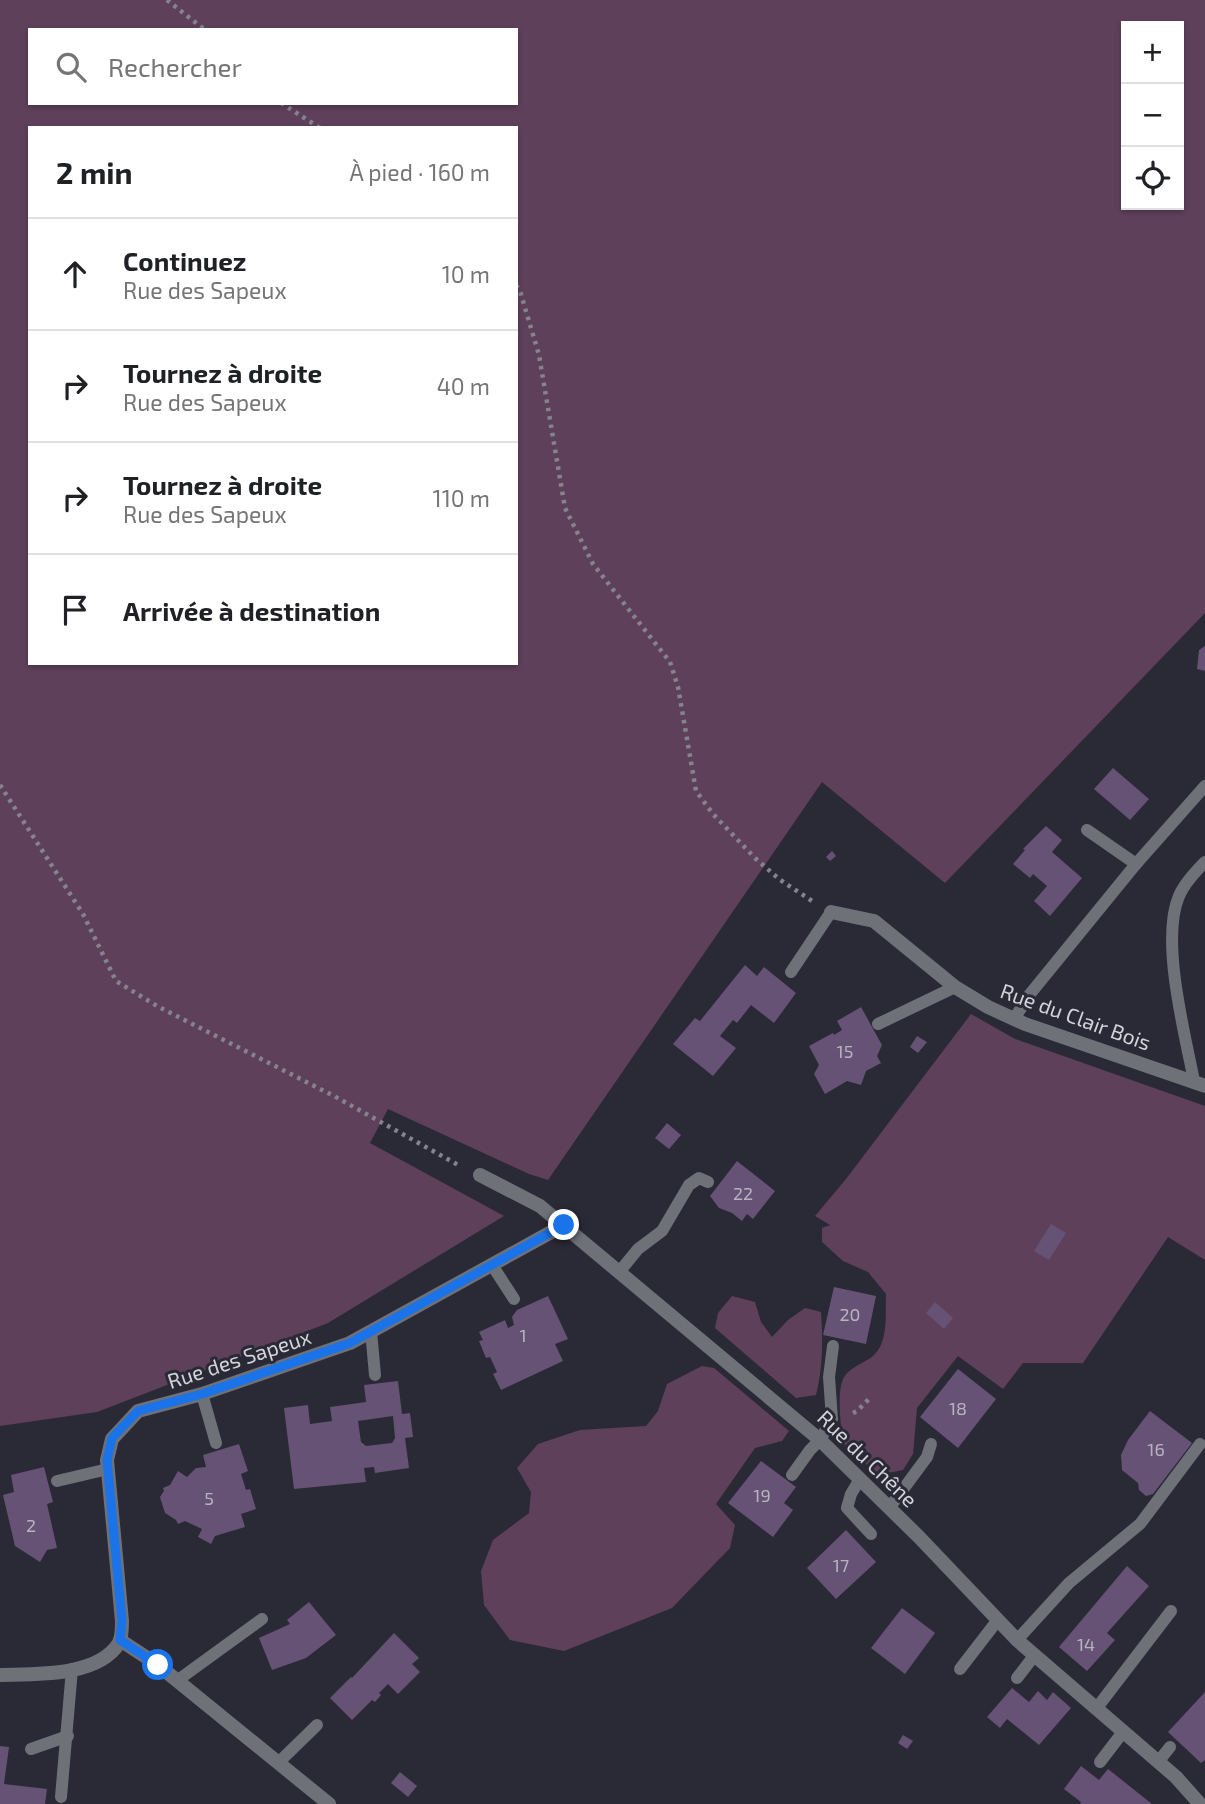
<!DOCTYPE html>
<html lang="fr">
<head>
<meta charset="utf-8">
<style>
	:root { --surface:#fff; --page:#f2f2f2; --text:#202124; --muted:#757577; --line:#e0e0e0 }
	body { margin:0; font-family:"Exo 2",sans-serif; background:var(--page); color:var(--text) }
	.controls { position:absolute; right:21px; top:21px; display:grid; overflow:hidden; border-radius:0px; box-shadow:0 2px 5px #0004 }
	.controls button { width:63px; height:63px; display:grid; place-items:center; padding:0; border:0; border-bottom:2px solid var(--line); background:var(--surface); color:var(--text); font:35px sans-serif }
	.stop { position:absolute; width:21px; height:21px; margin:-16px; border:5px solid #1a73e8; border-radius:50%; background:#fff }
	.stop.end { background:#1a73e8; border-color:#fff; box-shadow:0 2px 7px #0008 }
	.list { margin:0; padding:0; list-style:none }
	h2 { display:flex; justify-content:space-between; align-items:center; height:91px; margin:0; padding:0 28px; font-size:30px }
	h2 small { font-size:23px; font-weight:400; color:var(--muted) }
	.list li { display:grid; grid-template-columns:46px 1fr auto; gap:21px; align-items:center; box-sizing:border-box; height:112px; padding:0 28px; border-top:2px solid var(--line) }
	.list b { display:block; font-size:26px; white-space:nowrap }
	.list p { margin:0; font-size:23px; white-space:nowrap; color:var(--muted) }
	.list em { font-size:23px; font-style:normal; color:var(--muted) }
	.icon { flex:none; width:38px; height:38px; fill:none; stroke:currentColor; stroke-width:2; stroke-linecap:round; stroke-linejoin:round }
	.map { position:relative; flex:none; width:1205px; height:1804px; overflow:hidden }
	.search { position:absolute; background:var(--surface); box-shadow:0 2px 5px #0004; left:28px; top:28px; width:490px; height:77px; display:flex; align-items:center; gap:18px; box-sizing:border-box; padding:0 24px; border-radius:0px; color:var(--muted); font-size:26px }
	.panel { position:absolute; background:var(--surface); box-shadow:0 2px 5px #0004; left:28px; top:126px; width:490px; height:539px; border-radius:0px }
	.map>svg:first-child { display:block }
</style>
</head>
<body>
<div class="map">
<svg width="1205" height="1804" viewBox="0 0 1205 1804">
	<rect width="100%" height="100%" fill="#2a2936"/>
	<g fill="#5f405a" fill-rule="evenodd">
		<path d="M0 0H1205V613L945 883 822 782 548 1180 529 1174 388 1109 370 1143 504 1216 328 1323 97 1412 0 1426ZM1126 26H1179V205H1126ZM30 30H516V103H30ZM30 128H516V663H30Z"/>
		<path d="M971 1014 1015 1039 1205 1106V1260L1168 1237 1083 1363H1023L1003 1389 958 1356 917 1408 913 1454 903 1470 878 1475 843 1443C841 1426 837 1398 842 1382 847 1366 866 1364 875 1354 889 1339 885 1312 886 1294L868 1272 843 1261 822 1242V1228L830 1225 815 1216 846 1179Z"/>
		<path d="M732 1296 755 1302 761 1322 772 1337 788 1320 805 1308 821 1312C823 1340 823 1367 816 1395L796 1398 715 1328 718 1313Z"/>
		<polygon points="702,1366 714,1368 789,1431 782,1441 755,1448 716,1504 735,1525 730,1548 672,1608 564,1651 510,1640 484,1605 481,1571 493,1540 529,1513 531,1492 517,1468 538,1444 580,1430 646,1426 658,1411 667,1384"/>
	</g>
	<g fill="#665275" fill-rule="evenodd">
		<polygon points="1205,646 1205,671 1197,669 1199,650"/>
		<polygon points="1113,768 1149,799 1130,820 1094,789"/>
		<polygon points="1046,826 1062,840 1052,852 1082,878 1050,916 1034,901 1047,886 1033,874 1030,878 1013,864 1025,850 1023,849"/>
		<polygon points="832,851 836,856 830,861 826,857"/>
		<polygon points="745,965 757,976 764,967 796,993 774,1023 751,1005 737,1023 733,1020 720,1036 736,1048 713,1076 673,1044 695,1018 700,1021"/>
		<polygon points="861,1007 882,1045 877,1056 881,1063 866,1071 861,1085 847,1081 825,1094 814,1074 819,1065 809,1046 833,1033 834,1035 842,1030 837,1021"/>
		<polygon points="917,1036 927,1042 918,1053 910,1047"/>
		<polygon points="667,1123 681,1135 669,1149 655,1138"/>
		<polygon points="737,1161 775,1191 753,1219 747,1214 742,1221 732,1213 719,1208 710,1196"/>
		<polygon points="1051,1224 1066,1233 1049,1260 1034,1251"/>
		<polygon points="834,1287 876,1296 866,1344 823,1335"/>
		<polygon points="548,1296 568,1339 555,1344 563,1361 501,1390 493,1374 497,1372 490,1357 486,1358 479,1341 483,1340 479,1332 505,1320 508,1328 514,1325 512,1317 517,1310"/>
		<polygon points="935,1302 953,1318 944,1329 926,1313"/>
		<polygon points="958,1369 996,1399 958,1448 920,1417"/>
		<path d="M398 1381 402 1414 410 1413 413 1437 405 1438 409 1468 375 1473 374 1467 364 1468 366 1482 294 1489 284 1408 308 1405 310 1424 332 1421 330 1407 366 1402 364 1385ZM393 1416 395 1438 392 1443 366 1446 361 1442 358 1421Z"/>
		<polygon points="1150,1411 1192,1443 1153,1494 1146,1496 1139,1490 1138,1483 1122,1470 1121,1455 1128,1440"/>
		<polygon points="239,1444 248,1471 241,1474 246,1490 250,1489 256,1509 241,1514 245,1527 215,1536 211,1544 198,1537 202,1529 185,1521 178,1524 176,1520 165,1513 160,1497 164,1491 163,1488 170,1485 178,1471 187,1477 196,1468 206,1467 203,1455"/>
		<polygon points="761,1461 796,1487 784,1503 793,1510 773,1537 728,1503"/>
		<polygon points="44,1467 53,1502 47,1504 57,1548 47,1550 40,1562 15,1546 3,1495 14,1492 11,1475"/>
		<polygon points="846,1530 876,1562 836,1599 807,1568"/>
		<polygon points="1127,1566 1149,1586 1107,1633 1115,1640 1087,1671 1059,1647"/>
		<polygon points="309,1602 336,1635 306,1658 272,1670 259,1638 290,1624 287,1620"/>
		<polygon points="902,1608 935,1633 905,1674 871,1648"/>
		<polygon points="394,1633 419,1658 412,1664 420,1672 398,1694 388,1684 379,1693 381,1695 375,1702 372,1700 352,1720 330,1698 351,1677 352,1678"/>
		<polygon points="1012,1688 1029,1702 1038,1691 1047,1700 1053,1692 1071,1708 1039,1745 1007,1719 1000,1728 987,1717"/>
		<polygon points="1205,1692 1205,1760 1201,1763 1168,1732"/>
		<polygon points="903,1735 913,1741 907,1749 898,1743"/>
		<polygon points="0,1746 9,1747 4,1784 47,1789 45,1804 0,1804"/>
		<polygon points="1081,1766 1099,1780 1108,1769 1152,1804 1080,1804 1081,1802 1064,1789"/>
		<polygon points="400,1772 417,1786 408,1797 391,1783"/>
	</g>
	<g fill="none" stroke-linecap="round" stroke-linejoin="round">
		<g stroke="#84848f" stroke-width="4.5" stroke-dasharray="3.5 5" stroke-linecap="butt">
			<polyline points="167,0 205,30"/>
			<polyline points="281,103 320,128"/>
			<polyline points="516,285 520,291 539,355 565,508 593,564 670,662 678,687 696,791 713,814 755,858 779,879 812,901"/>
			<polyline points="0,785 83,914 116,981 157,1006 334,1096 460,1166"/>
			<polyline points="853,1413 857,1411 871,1397"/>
		</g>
		<g stroke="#6e7178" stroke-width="12">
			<polyline points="1087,830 1136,864"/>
			<polyline points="791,972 831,912"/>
			<polyline points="1014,1019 1030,994 1136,864 1205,786"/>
			<polyline points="878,1024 955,987"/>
			<path d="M1194 1081C1185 1034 1160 940 1179 896 1184 884 1196 871 1205 862"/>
			<polyline points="492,1265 514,1299"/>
			<polyline points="620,1271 638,1249 662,1231 689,1185 699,1178 708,1182"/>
			<polyline points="371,1331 375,1375"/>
			<polyline points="202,1394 216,1443"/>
			<polyline points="792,1475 810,1450 820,1440 832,1419 829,1377 833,1346"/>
			<polyline points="860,1479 851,1494 847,1508 871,1534"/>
			<polyline points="57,1481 108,1469"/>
			<polyline points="890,1507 927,1457 931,1444"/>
			<polyline points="1017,1640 1069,1583 1140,1524 1200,1444"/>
			<polyline points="960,1669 997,1621"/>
			<polyline points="1017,1678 1034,1656"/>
			<polyline points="178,1680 262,1619"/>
			<polyline points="1096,1709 1171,1611"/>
			<polyline points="31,1749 68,1736"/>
			<polyline points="1100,1762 1123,1732"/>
			<polyline points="1158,1762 1170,1747"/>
			<polyline points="278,1763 317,1725"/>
			<polyline points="61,1797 72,1669"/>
		</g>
		<g stroke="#6e7178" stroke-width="14">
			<polyline points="831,912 874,921 955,987 988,1007 1025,1024 1205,1086"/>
			<polyline points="480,1175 540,1206 820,1440 919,1537 1017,1640 1176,1777 1200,1804"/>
			<polyline points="120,1640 158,1665 329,1804"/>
			<path d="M0 1675C35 1674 98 1677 119 1643 122 1637 122 1628 122 1621L107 1460 112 1439 138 1411 202 1394 350 1343 564 1225"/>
		</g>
	</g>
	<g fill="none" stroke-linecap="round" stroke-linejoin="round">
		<polyline stroke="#1a73e8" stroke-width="9" points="158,1665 120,1640 122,1621 107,1460 112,1438 138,1411 202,1394 350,1343 564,1225"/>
	</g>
	<g text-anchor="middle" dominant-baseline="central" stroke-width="6" stroke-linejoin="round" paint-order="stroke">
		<g font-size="18" fill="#b8b3c2">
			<text x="845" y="1051">15</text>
			<text x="743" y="1193">22</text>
			<text x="850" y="1314">20</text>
			<text x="523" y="1335">1</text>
			<text x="958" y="1408">18</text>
			<text x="1156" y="1449">16</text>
			<text x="762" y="1495">19</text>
			<text x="209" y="1498">5</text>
			<text x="31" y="1525">2</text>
			<text x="841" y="1565">17</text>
			<text x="1086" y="1644">14</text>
		</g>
		<g font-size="21" fill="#d3d3dc" stroke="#2a2936">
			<text transform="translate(1076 1016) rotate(20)">Rue du Clair Bois</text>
			<text transform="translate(239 1358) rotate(-18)">Rue des Sapeux</text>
			<text transform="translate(868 1458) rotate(44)">Rue du Chêne</text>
		</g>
	</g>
</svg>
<div class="controls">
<button>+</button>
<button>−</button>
<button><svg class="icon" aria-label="locate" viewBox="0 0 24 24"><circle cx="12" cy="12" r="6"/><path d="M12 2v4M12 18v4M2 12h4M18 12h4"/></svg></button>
</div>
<div class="stop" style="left:158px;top:1665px"></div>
<div class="stop end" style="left:564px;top:1225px"></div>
<div class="search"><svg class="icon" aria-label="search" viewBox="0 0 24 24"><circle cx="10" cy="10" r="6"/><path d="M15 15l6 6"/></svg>Rechercher</div>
<section class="panel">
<h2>2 min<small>À pied · 160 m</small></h2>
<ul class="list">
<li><svg class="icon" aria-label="ahead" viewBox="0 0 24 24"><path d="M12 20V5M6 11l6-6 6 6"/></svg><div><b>Continuez</b><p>Rue des Sapeux</p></div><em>10 m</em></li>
<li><svg class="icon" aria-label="right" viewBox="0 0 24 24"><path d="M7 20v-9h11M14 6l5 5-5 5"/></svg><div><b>Tournez à droite</b><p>Rue des Sapeux</p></div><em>40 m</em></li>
<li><svg class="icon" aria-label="right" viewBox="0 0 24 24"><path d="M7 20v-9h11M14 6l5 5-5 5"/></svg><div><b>Tournez à droite</b><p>Rue des Sapeux</p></div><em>110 m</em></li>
<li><svg class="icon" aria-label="arrive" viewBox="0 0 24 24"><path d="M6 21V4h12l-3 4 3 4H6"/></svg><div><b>Arrivée à destination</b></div></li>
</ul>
</section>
</div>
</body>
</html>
